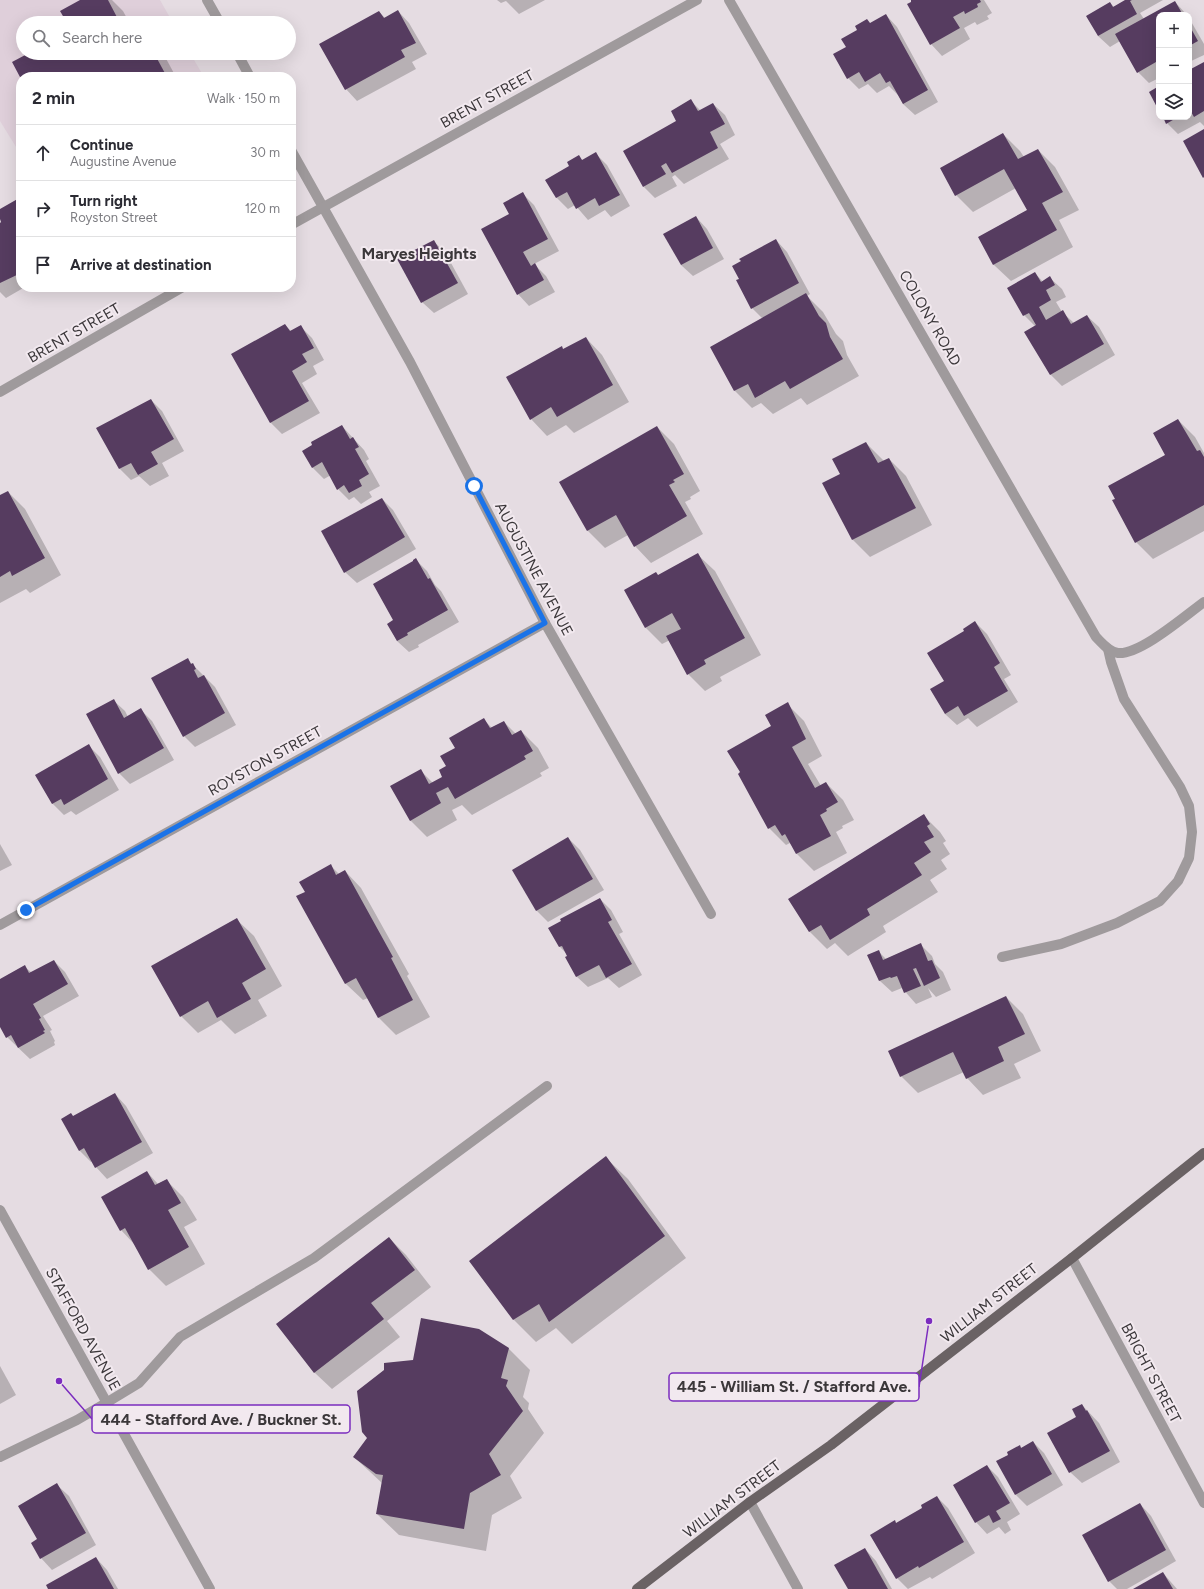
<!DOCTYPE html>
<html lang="en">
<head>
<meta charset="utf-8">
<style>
	:root { --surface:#fff; --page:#f7f7f7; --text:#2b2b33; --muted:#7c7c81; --line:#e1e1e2 }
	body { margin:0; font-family:Figtree,sans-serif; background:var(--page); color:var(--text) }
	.controls { position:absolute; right:12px; top:12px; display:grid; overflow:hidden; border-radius:8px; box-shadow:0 4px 16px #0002 }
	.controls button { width:36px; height:36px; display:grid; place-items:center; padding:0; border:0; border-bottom:1px solid var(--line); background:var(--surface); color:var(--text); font:20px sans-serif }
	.stop { position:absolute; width:12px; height:12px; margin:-9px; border:3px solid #1a73e8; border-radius:50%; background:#fff }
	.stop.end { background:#1a73e8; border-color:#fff; box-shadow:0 1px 4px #0008 }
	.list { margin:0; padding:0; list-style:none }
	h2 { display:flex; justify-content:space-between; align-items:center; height:52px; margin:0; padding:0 16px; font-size:17px }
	h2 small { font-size:13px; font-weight:400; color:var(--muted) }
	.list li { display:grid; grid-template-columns:26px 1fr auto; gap:12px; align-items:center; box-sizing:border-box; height:56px; padding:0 16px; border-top:1px solid var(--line) }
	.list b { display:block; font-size:15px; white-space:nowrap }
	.list p { margin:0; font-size:13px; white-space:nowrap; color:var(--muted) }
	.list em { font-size:13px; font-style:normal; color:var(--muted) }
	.icon { flex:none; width:22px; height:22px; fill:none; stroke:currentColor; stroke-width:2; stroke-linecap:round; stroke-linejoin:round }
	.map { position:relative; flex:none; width:1204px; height:1589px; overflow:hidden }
	.search { position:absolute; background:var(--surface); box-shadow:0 4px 16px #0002; left:16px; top:16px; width:280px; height:44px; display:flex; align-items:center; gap:10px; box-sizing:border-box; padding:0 14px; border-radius:22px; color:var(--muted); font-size:15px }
	.panel { position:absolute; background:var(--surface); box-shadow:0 4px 16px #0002; left:16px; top:72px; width:280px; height:220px; border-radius:16px }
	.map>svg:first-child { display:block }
</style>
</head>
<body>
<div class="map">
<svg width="1204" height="1589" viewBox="0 0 1204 1589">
	<rect width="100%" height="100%" fill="#e5dce2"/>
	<polygon fill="#dfcfda" points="0,0 160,0 173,23 23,23 23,53 190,53 204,77 21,77 21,155 0,121"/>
	<g fill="#0003">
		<polygon points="82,0 112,0 123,11 129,22 134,19 138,23 69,23"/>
		<polygon points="497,0 545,0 519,14 506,1 501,3"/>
		<polygon points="912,0 984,0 992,13 987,16 989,19 977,25 975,22 964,28 970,39 942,56 931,44"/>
		<polygon points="1126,0 1163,0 1140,13 1144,19 1175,2 1187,15 1159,15 1159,78 1149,83 1138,72 1120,41 1110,47 1098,36 1110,3 1114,7"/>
		<polygon points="398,11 409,23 427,54 412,62 416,69 357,101 346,89 379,12 385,18"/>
		<polygon points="886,15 897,27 938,102 915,115 903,104 898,95 889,86 877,93 868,84 859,89 848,78 847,47 858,31"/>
		<polygon points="1189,18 1204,44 1204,55 1189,62"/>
		<polygon points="31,53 163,53 176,77 21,77"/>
		<polygon points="1204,63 1204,126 1200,122 1178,134 1167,123 1164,117 1189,117 1189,71"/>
		<polygon points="691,101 701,111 713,104 725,115 735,135 720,144 729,159 684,184 675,175 672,177 677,186 655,198 644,187 678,121"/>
		<polygon points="1003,134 1020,151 1024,157 1038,150 1055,167 1079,210 1059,220 1073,247 1011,281 994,265 979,237 1028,210 1016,188 973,212 956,195"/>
		<polygon points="596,154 607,165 630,206 611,217 605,210 588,220 575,205 568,209 557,198 547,181 571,167 578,156 583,161"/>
		<polygon points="523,194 534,205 559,251 534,264 546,276 555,292 529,306 518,294 510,214"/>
		<polygon points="21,198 21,287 25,287 6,298 0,292 0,224 3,222 0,217 0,210"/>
		<polygon points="696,217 707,229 724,259 693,276 681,265"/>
		<polygon points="776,240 787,252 810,294 807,296 823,312 836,334 843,341 847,355 859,376 807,405 801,398 773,414 761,403 752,408 735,391 711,347 763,319 752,308 740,279"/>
		<polygon points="433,241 445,252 468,294 434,313 422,302"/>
		<polygon points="1035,273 1043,282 1050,278 1062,289 1066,297 1056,302 1062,312 1074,323 1087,316 1099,327 1115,355 1062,386 1051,375 1026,332 1036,327 1024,315"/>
		<polygon points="285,325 291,331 300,326 312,338 324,360 313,366 317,374 302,383 320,413 282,434 271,423 233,354"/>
		<polygon points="586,338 602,355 629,402 574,433 566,425 547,436 531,419 564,350"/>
		<polygon points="151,400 162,411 184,451 162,463 169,476 150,486 139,476 131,480 120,469 98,429"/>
		<polygon points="1178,420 1195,437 1204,453 1204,531 1153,559 1136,542"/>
		<polygon points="342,426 364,450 369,459 366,461 380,486 369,492 372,497 361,504 354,497 349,500 338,489 331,475 324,479 313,468 304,451"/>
		<polygon points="657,427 674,444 700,491 690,497 691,499 685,502 703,534 651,563 635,546 628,535 605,548 588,531 561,482"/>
		<polygon points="866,443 884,461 889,459 906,476 932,525 870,557 853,540 824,484 841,475"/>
		<polygon points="8,492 25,509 61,575 30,593 26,589 0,603 0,497"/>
		<polygon points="382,499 393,510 416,549 357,583 345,572"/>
		<polygon points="698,555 715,571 761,655 720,677 722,681 705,691 688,674 670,640 662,644 646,628 659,576"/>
		<polygon points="415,559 427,571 435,585 441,591 459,622 418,645 419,647 409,652 397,641 388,624 394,620"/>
		<polygon points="975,622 987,634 1011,675 1004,679 1018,702 977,727 968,718 957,725 945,714 945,681 965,632"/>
		<polygon points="187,659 215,687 236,725 195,747 184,736"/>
		<polygon points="113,700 125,711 128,717 141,710 152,721 174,760 130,784 119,773"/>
		<polygon points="787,704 804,721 822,756 808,764 821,786 826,783 843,800 854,820 842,826 843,828 836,832 847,853 814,871 797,854 790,843 786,845 769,828 772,726"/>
		<polygon points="484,720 492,728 504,722 516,734 521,731 538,748 549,768 540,773 542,776 472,815 462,805 452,810 457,820 427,837 410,820 420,770 433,783 443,777 456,748"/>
		<polygon points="88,745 100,757 119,790 76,815 71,811 64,815 52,803"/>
		<polygon points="923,815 940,832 946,841 943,843 950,854 941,860 947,869 930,880 938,892 883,926 886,932 848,956 835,943 827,949 810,932 789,899"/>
		<polygon points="568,838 580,850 604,890 548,922 537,911 513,870"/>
		<polygon points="0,844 12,865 0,871"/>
		<polygon points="331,866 339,874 345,871 361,888 409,974 407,976 430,1017 396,1035 379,1018 368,998 363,1000 346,984 298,897 306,892"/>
		<polygon points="600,899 611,910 623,932 619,934 642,975 619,988 608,978 588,987 576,976 567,954 560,947"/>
		<polygon points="237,920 254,936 282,986 258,1000 267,1016 235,1034 221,1020 198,1033 181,1016"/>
		<polygon points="920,944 932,956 935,964 943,972 951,990 936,997 928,988 932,997 916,1004 902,988 892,992 880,981 868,955 878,951 886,959"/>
		<polygon points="54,961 65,972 79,996 43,1016 52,1030 50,1031 55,1041 54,1042 55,1045 30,1059 7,1037 0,1025 0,980 24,966 32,973"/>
		<polygon points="1006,997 1023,1014 1041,1051 1014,1064 1021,1078 983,1095 967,1078 964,1072 918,1093 901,1076"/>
		<polygon points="115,1094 126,1106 153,1153 107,1179 96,1167 92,1161 91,1162 79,1150 74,1117"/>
		<polygon points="606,1158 628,1179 686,1258 572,1344 556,1328 536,1342 514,1320 470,1261"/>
		<polygon points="147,1172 158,1184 166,1180 183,1197 197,1220 184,1227 205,1264 166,1286 149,1269 135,1245 121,1230"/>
		<polygon points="389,1238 406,1255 431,1287 387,1321 400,1337 332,1389 315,1373 278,1324"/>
		<polygon points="508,1348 530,1370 523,1397 529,1403 528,1409 544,1433 510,1476 522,1498 492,1515 486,1551 399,1535 377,1514 382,1483 354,1457"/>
		<polygon points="0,1366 16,1395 0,1404"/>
		<polygon points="1082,1405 1099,1423 1120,1462 1082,1483 1070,1472 1077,1418"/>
		<polygon points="1033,1442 1044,1453 1063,1485 1027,1506 1016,1495 1010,1455 1020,1447 1022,1448"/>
		<polygon points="987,1466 998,1477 1020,1514 1007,1522 1011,1530 1005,1534 999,1527 987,1534 976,1522"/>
		<polygon points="57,1485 69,1496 96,1545 52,1570 41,1558 38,1539"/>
		<polygon points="937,1497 948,1508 975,1553 932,1579 930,1577 908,1589 897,1578 871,1535 897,1524 924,1508"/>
		<polygon points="1140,1504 1151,1516 1176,1561 1127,1589 1117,1589 1109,1581"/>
		<polygon points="865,1549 876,1561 892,1589 849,1589"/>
		<polygon points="96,1558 107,1570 118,1589 50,1589"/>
		<polygon points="1163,1573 1177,1589 1135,1589"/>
	</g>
	<g fill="#563c60">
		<polygon points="80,0 108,0 120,23 67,23 60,11"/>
		<polygon points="911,0 980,0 981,2 977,4 978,7 965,14 964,11 953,17 960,28 930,45 907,4 911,2"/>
		<polygon points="1125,0 1132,0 1130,1 1137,14 1098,36 1086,16 1110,2 1113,7"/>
		<polygon points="1175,1 1183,15 1159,15 1159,62 1156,62 1137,73 1115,34"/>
		<polygon points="398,10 416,43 401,50 405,57 345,90 319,44 379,11 384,18"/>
		<polygon points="886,14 928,90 903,104 890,81 886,83 880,73 865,82 859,72 847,79 833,54 846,47 841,39 857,30 855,26 867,19 870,23"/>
		<polygon points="135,18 137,23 126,23"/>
		<polygon points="1189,25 1198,41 1189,46"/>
		<polygon points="29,53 154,53 167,77 20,77 12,62"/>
		<polygon points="1204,62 1204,111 1194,117 1190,110 1189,111 1189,70"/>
		<polygon points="1159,86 1159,111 1149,92"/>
		<polygon points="691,99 698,111 713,103 725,124 710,132 718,148 672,173 666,163 661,166 666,174 643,187 623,151 676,121 671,111"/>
		<polygon points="1163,117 1178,117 1166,124"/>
		<polygon points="1204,129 1204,177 1203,178 1183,141"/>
		<polygon points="1003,133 1018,159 1038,149 1063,192 1042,203 1057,230 993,265 978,237 1027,210 1004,169 955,196 940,168"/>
		<polygon points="596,152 620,195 599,206 595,198 576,209 567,192 556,198 545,180 569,166 567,162 579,155 582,160"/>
		<polygon points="523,192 548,239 523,252 531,266 535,263 544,280 517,295 481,229 509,214 503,203"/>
		<polygon points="21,197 21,273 0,283 0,223 1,222 0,219 0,209"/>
		<polygon points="696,216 713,248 681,265 663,234"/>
		<polygon points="776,239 799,283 751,309 736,280 739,279 732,266 741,261 739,259"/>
		<polygon points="434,240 458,283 421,303 397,259"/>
		<polygon points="1035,272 1041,282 1050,276 1055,285 1046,290 1051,300 1039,307 1046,320 1063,310 1071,324 1087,315 1104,344 1050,375 1024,332 1036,325 1029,313 1023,316 1007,288"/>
		<polygon points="806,293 819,316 826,323 830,337 843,359 790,389 785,381 755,398 748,384 734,391 710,347"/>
		<polygon points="285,324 290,331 301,325 314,348 302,354 307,362 292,371 309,401 270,423 231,354"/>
		<polygon points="586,337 613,385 557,417 551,407 530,420 506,377 562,346 563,349"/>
		<polygon points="151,399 174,439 151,452 158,464 138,475 131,463 119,469 96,428"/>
		<polygon points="1178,419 1197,451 1200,450 1204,457 1204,505 1135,543 1112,500 1115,499 1108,486 1165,455 1153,433"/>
		<polygon points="342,425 350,439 353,437 359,447 355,449 369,474 359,480 362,486 349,493 344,485 337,490 322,462 312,468 302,451 312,445 311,442"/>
		<polygon points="657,426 684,474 673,480 675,482 669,485 687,516 634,547 616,515 587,531 559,482"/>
		<polygon points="866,442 878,463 889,458 916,508 852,540 822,483 840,474 832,459"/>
		<polygon points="8,491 45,558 12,576 10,571 0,577 0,495"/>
		<polygon points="382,498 405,537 344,573 321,531"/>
		<polygon points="698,553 745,638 704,660 706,664 687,675 666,636 681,629 672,613 645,628 624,590 656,572 658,575"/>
		<polygon points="416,558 428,579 430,578 448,610 407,633 408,635 397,641 387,624 393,620 373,584 413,561 413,560"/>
		<polygon points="975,621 1000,663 994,667 1008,691 964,716 958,706 945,714 930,689 944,681 927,653 964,631 963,629"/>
		<polygon points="188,658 191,664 193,663 196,669 194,670 198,678 204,675 225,713 183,737 151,678"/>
		<polygon points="114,699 124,718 141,708 164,748 118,774 86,714"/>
		<polygon points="788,702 806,739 792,747 815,788 826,782 838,802 826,809 827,811 820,815 831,836 796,854 785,834 782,836 775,825 768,829 738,774 740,772 727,751 771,726 765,715"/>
		<polygon points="484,718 490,728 504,721 512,735 521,730 533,751 524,756 526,759 455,799 448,787 436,793 441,803 410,821 390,786 421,769 429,784 442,777 439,770 446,766 440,756 455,748 449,738"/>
		<polygon points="89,744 108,779 64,805 61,799 52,804 35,775"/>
		<polygon points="924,814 930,824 927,826 934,837 924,842 931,852 914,863 922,875 867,909 870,915 830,940 821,925 809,932 788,899"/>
		<polygon points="568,837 593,879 536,911 512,870"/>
		<polygon points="331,864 336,875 345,870 393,957 391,958 413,1000 378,1018 356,978 345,984 296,896 305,892 299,882"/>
		<polygon points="600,898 612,920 608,922 632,964 606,978 599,965 576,977 565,957 567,956 562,946 559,947 548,928 561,921 560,919"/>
		<polygon points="237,918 266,969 242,983 251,999 217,1018 208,1001 180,1017 151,966"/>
		<polygon points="921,943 928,961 932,960 940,978 924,986 916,968 913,969 921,986 904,993 897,976 891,978 890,977 879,981 867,955 879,950 883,960"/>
		<polygon points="54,960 68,984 33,1004 41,1018 39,1019 45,1030 43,1031 45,1033 18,1048 11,1035 6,1038 0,1027 0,979 25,965 29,973"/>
		<polygon points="1006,996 1025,1034 998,1047 1004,1061 966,1079 953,1052 900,1077 888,1051"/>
		<polygon points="115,1093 142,1142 95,1168 84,1148 79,1151 61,1119 71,1113 73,1116"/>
		<polygon points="606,1156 665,1236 549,1322 539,1304 513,1320 469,1261"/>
		<polygon points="147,1171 155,1185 167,1179 181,1203 168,1210 189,1247 148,1270 125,1228 120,1231 101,1197"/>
		<polygon points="389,1237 415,1270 371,1303 384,1319 314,1373 276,1324"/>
		<polygon points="421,1318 479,1329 509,1348 501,1378 508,1380 506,1386 523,1411 489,1454 501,1475 470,1493 464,1529 376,1514 383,1475 376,1474 353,1457 367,1438 362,1432 357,1391 384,1370 384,1363 413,1360"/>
		<polygon points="1082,1404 1086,1411 1087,1410 1110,1451 1069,1473 1047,1433 1076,1417 1072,1409"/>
		<polygon points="1033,1441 1052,1474 1015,1495 996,1461 1008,1455 1007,1452 1020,1445 1021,1448"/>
		<polygon points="987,1465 1010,1503 996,1511 1001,1519 993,1523 989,1515 975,1523 953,1485"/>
		<polygon points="57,1483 86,1533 40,1559 31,1543 37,1539 18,1506"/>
		<polygon points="937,1496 964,1542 919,1568 918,1566 896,1579 870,1535 895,1520 896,1523 922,1508 921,1505"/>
		<polygon points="1140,1503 1166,1550 1108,1582 1082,1535"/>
		<polygon points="865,1548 888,1589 848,1589 834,1565"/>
		<polygon points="96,1557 114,1589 48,1589 46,1585"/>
		<polygon points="1163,1572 1173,1589 1133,1589"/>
	</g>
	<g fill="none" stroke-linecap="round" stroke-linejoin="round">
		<g stroke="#9f9a9c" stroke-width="10">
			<polyline points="1002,957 1061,944 1117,923 1160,901 1178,881 1189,858 1192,832 1189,806 1180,787 1124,699 1111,662 1108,649"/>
			<polyline points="106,1403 139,1383 180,1337 314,1258 547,1086"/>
		</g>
		<g stroke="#9f9a9c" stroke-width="10">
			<polyline points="207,0 220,23"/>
			<path d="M729 0 1096 637C1102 643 1109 652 1118 653 1140 655 1186 615 1204 602"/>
			<polyline points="237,53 250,77"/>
			<polyline points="291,150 410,362 545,623 711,914"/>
			<polyline points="291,225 697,0"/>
			<polyline points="0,392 183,287"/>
			<polyline points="0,925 545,623"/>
			<polyline points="0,1210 210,1589"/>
			<polyline points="1072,1258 1204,1503"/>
			<polyline points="0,1457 77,1420 106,1403"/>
			<polyline points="750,1502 798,1589"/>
		</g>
		<polyline stroke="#6a6264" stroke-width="10" points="637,1589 750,1502 831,1445 1072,1258 1204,1153"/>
	</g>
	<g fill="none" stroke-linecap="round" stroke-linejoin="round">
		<polyline stroke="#1a73e8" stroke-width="5" points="26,910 545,623 474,486"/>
	</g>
	<g text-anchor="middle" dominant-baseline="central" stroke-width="4" stroke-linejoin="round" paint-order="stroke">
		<g font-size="15" fill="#3b373a" stroke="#f2e9ef">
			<text transform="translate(487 99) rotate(-29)">BRENT STREET</text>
			<text transform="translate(930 318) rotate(60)">COLONY ROAD</text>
			<text transform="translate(74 333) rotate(-30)">BRENT STREET</text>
			<text transform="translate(534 569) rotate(62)">AUGUSTINE AVENUE</text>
			<text transform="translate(265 761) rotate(-29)">ROYSTON STREET</text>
			<text transform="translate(989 1303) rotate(-38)">WILLIAM STREET</text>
			<text transform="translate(83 1329) rotate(61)">STAFFORD AVENUE</text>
			<text transform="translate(1151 1373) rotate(62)">BRIGHT STREET</text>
			<text transform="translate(732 1499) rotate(-37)">WILLIAM STREET</text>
		</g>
		<g font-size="16" font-weight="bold" fill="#3b373a" stroke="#f2e9ef">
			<text x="419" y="253">Maryes Heights</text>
		</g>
	</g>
	<path fill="none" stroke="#7b2cbf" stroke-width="1.5" d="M929 1321L919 1387M59 1381L92 1419"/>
	<g fill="#7b2cbf" stroke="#f2e9ef" stroke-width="1.5">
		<circle cx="929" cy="1321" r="4"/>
		<circle cx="59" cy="1381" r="4"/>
	</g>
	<g fill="#f2e9ef" stroke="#7b2cbf" stroke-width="1.5">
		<rect x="669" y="1373" width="250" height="28" rx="4"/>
		<rect x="92" y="1405" width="258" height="28" rx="4"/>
	</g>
	<g font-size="16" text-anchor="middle" font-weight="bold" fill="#3b373a">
		<text x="794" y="1392">445 - William St. / Stafford Ave.</text>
		<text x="221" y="1425">444 - Stafford Ave. / Buckner St.</text>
	</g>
</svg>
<div class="controls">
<button>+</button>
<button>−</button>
<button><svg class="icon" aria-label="layers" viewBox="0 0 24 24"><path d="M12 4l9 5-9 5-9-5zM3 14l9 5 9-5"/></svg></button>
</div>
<div class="stop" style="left:474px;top:486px"></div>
<div class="stop end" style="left:26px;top:910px"></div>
<div class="search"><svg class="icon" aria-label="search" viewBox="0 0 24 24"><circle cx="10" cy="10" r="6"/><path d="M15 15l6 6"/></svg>Search here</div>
<section class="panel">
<h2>2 min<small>Walk · 150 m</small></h2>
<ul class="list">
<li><svg class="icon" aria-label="ahead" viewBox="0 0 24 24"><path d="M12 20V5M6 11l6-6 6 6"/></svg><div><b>Continue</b><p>Augustine Avenue</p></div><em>30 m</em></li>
<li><svg class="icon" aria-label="right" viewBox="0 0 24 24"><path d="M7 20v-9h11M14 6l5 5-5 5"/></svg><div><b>Turn right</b><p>Royston Street</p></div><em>120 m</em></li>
<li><svg class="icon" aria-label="arrive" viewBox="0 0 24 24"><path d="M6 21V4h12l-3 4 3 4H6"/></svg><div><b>Arrive at destination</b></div></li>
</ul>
</section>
</div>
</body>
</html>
